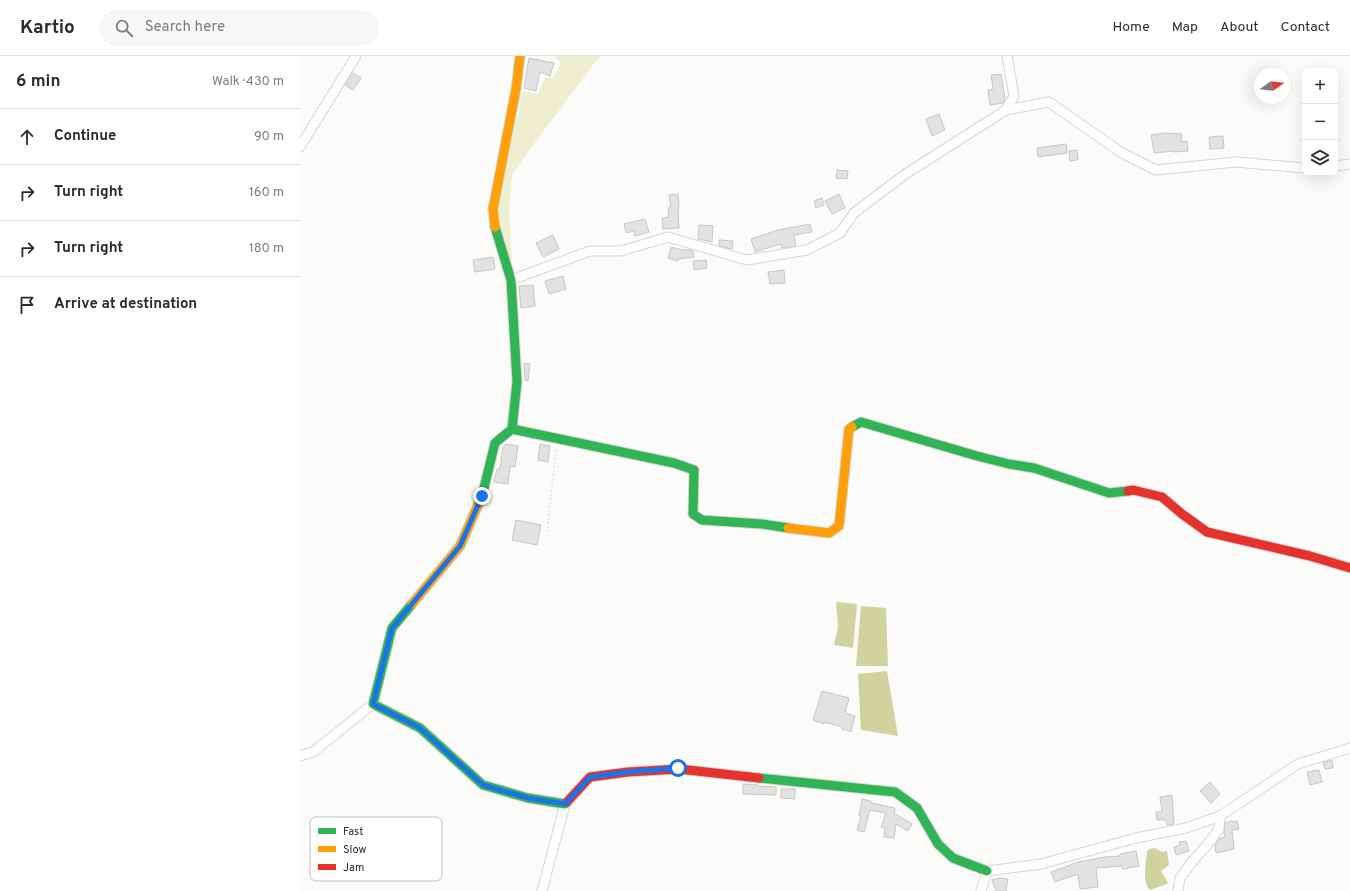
<!DOCTYPE html>
<html lang="en">
<head>
<meta charset="utf-8">
<style>
	:root { --surface:#fff; --page:#f7f7f7; --text:#2b2b33; --muted:#7c7c81; --line:#e1e1e2 }
	body { margin:0; font-family:Overpass,sans-serif; background:var(--page); color:var(--text) }
	.controls { position:absolute; right:12px; top:12px; display:grid; overflow:hidden; border-radius:8px; box-shadow:0 4px 16px #0002 }
	.controls button { width:36px; height:36px; display:grid; place-items:center; padding:0; border:0; border-bottom:1px solid var(--line); background:var(--surface); color:var(--text); font:20px sans-serif }
	.compass { position:absolute; left:954px; top:12px; width:36px; height:36px; border-radius:50%; background:var(--surface); box-shadow:0 4px 16px #0002; rotate:76deg }
	.stop { position:absolute; width:12px; height:12px; margin:-9px; border:3px solid #1a73e8; border-radius:50%; background:#fff }
	.stop.end { background:#1a73e8; border-color:#fff; box-shadow:0 1px 4px #0008 }
	.list { margin:0; padding:0; list-style:none }
	h2 { display:flex; justify-content:space-between; align-items:center; height:52px; margin:0; padding:0 16px; font-size:17px }
	h2 small { font-size:13px; font-weight:400; color:var(--muted) }
	.list li { display:grid; grid-template-columns:26px 1fr auto; gap:12px; align-items:center; box-sizing:border-box; height:56px; padding:0 16px; border-top:1px solid var(--line) }
	.list b { display:block; font-size:15px; white-space:nowrap }
	.list em { font-size:13px; font-style:normal; color:var(--muted) }
	.icon { flex:none; width:22px; height:22px; fill:none; stroke:currentColor; stroke-width:2; stroke-linecap:round; stroke-linejoin:round }
	.map { position:relative; flex:none; width:1050px; height:835px; overflow:hidden }
	header { display:flex; align-items:center; gap:24px; box-sizing:border-box; height:56px; padding:0 20px; background:var(--surface); border-bottom:1px solid var(--line) }
	header strong { font-size:19px }
	nav { display:flex; gap:22px; margin-inline-start:auto; font-size:14px }
	.search { width:280px; height:36px; background:var(--page); display:flex; align-items:center; gap:10px; box-sizing:border-box; padding:0 14px; border-radius:22px; color:var(--muted); font-size:15px }
	main { display:flex }
	aside { flex:1; background:var(--surface) }
	.map>svg:first-child { display:block }
</style>
</head>
<body>
<header>
<strong>Kartio</strong>
<div class="search"><svg class="icon" aria-label="search" viewBox="0 0 24 24"><circle cx="10" cy="10" r="6"/><path d="M15 15l6 6"/></svg>Search here</div>
<nav><a>Home</a><a>Map</a><a>About</a><a>Contact</a></nav>
</header>
<main>
<aside>
<h2>6 min<small>Walk · 430 m</small></h2>
<ul class="list">
<li><svg class="icon" aria-label="ahead" viewBox="0 0 24 24"><path d="M12 20V5M6 11l6-6 6 6"/></svg><div><b>Continue</b></div><em>90 m</em></li>
<li><svg class="icon" aria-label="right" viewBox="0 0 24 24"><path d="M7 20v-9h11M14 6l5 5-5 5"/></svg><div><b>Turn right</b></div><em>160 m</em></li>
<li><svg class="icon" aria-label="right" viewBox="0 0 24 24"><path d="M7 20v-9h11M14 6l5 5-5 5"/></svg><div><b>Turn right</b></div><em>180 m</em></li>
<li><svg class="icon" aria-label="arrive" viewBox="0 0 24 24"><path d="M6 21V4h12l-3 4 3 4H6"/></svg><div><b>Arrive at destination</b></div></li>
</ul>
</aside>
<div class="map">
<svg width="1050" height="835" viewBox="0 0 1050 835">
	<rect width="100%" height="100%" fill="#fbfbf9"/>
	<polygon fill="#edefd0" points="255,0 302,0 296,5 233,89 212,119 209,153 212,206 203,191 198,149 206,108 219,54 222,35 238,38 245,22 253,22 261,7 255,1"/>
	<g fill="#d1d39f">
		<polygon points="536,546 557,548 553,592 534,589 538,571"/>
		<polygon points="561,550 586,552 588,610 556,610"/>
		<polygon points="587,615 598,680 561,674 558,618"/>
		<path d="M855 792 862 796 867 795 869 809 861 815 868 827 867 828 850 834C842 826 846 807 847 796L849 793Z"/>
	</g>
	<g fill="#e2e2e0" stroke="#c7c7c5">
		<polygon points="229,2 254,7 250,20 240,16 236,35 224,32"/>
		<polygon points="52,17 61,22 53,34 45,29"/>
		<polygon points="701,18 705,43 703,47 690,49 688,34 693,33 691,19"/>
		<polygon points="639,58 645,74 632,80 626,63"/>
		<polygon points="866,77 882,78 881,86 887,85 888,95 874,96 874,95 854,97 851,79"/>
		<polygon points="923,80 924,92 910,93 909,81"/>
		<polygon points="766,88 767,97 738,101 737,92"/>
		<polygon points="777,94 778,104 770,105 769,95"/>
		<polygon points="537,114 548,115 547,123 536,122"/>
		<polygon points="378,138 379,146 378,157 379,172 363,173 362,162 368,161 369,151 371,151 369,139"/>
		<polygon points="539,138 545,152 532,158 525,145"/>
		<polygon points="522,142 524,149 516,152 514,145"/>
		<polygon points="345,163 349,176 335,180 334,175 326,177 324,168"/>
		<polygon points="510,168 512,176 494,179 496,190 482,192 481,188 455,196 451,183 478,174"/>
		<polygon points="399,169 413,170 412,186 398,183"/>
		<polygon points="253,179 259,193 243,201 236,187"/>
		<polygon points="419,184 433,185 432,193 419,190"/>
		<polygon points="371,191 383,194 390,194 393,195 394,201 378,203 378,205 368,202"/>
		<polygon points="193,201 195,213 175,216 173,204"/>
		<polygon points="406,204 407,212 394,214 393,205"/>
		<polygon points="484,214 485,227 470,228 468,216"/>
		<polygon points="263,220 266,233 249,238 245,225"/>
		<polygon points="233,229 235,250 221,252 219,230"/>
		<polygon points="224,307 230,308 228,325 225,324"/>
		<polygon points="206,388 218,390 215,411 210,410 208,428 194,426 197,413 200,413 203,391"/>
		<polygon points="240,388 250,390 248,406 238,404"/>
		<polygon points="216,464 241,469 237,489 212,484"/>
		<polygon points="522,635 549,642 545,657 555,660 551,676 542,673 542,671 524,666 524,668 513,664"/>
		<polygon points="1032,704 1033,712 1025,713 1023,706"/>
		<polygon points="1019,714 1022,726 1010,729 1007,716"/>
		<polygon points="910,726 920,738 911,747 900,735"/>
		<polygon points="443,728 458,729 458,730 476,731 476,739 443,738"/>
		<polygon points="481,733 495,733 495,743 481,742"/>
		<polygon points="872,739 874,768 867,769 866,764 857,764 856,756 862,756 860,741"/>
		<polygon points="562,743 571,745 571,747 595,752 594,757 612,768 608,775 596,768 594,782 584,781 585,772 581,771 586,757 570,754 564,776 557,774 561,761 559,760"/>
		<polygon points="932,765 933,766 937,765 939,773 932,774 934,793 916,797 915,789 919,783 925,781 924,777 925,767"/>
		<polygon points="886,785 889,795 876,799 874,791 880,789 879,786"/>
		<polygon points="836,795 839,810 823,813 822,810 796,812 798,831 780,833 778,818 755,826 751,816 778,806 805,801 820,800 820,798"/>
		<polygon points="700,822 708,823 706,835 696,835 692,824"/>
	</g>
	<g fill="none" stroke-linecap="round" stroke-linejoin="round">
		<defs>
			<g id="street">
				<polyline points="706,54 714,40 707,0"/>
				<polyline points="0,91 56,0"/>
				<polyline points="1035,110 1050,108"/>
				<polyline points="211,224 290,195 321,195 368,181 447,204 507,194 540,177 554,157 604,119 706,54 749,46 822,97 856,114 936,106 1005,112"/>
				<polyline points="0,700 13,696 73,648"/>
				<polyline points="242,835 265,748"/>
				<polyline points="681,835 687,815 741,808 836,782 886,772 920,760 998,708 1050,692"/>
				<polyline points="878,835 880,822 892,806 907,789 919,773 920,760"/>
			</g>
			<g id="fast">
				<polyline points="552,371 561,366 677,400 709,408 734,412 809,437 828,435"/>
				<polyline points="212,373 374,407 394,414 393,458 402,464 462,468 488,472"/>
				<polyline points="178,449 182,440 195,387 212,373 217,326 211,224 195,171"/>
				<polyline points="112,548 92,572 73,648 120,672 183,729 228,742 265,748 267,746"/>
				<polyline points="459,722 595,736 617,752 638,788 653,802 687,815"/>
			</g>
			<g id="slow">
				<polyline points="195,171 193,153 216,33 220,0"/>
				<polyline points="488,472 529,477 539,470 549,373 552,371"/>
				<polyline points="112,548 160,490 178,449"/>
			</g>
			<g id="jam">
				<polyline points="828,435 833,434 862,441 882,458 907,476 1010,500 1050,512"/>
				<polyline points="267,746 290,721 328,716 379,713 459,722"/>
			</g>
		</defs>
		<use href="#street" stroke="#d6d6d5" stroke-width="11"/>
		<use href="#fast" stroke="#d6d6d5" stroke-width="11"/>
		<use href="#slow" stroke="#d6d6d5" stroke-width="11"/>
		<use href="#jam" stroke="#d6d6d5" stroke-width="11"/>
		<polyline stroke="#e2e2e1" stroke-width="1.5" stroke-dasharray="2 2" stroke-linecap="butt" points="247,476 256,394"/>
		<use href="#street" stroke="#fefefe" stroke-width="9"/>
		<use href="#fast" stroke="#30b455" stroke-width="9"/>
		<use href="#slow" stroke="#ff9f0a" stroke-width="9"/>
		<use href="#jam" stroke="#e5322d" stroke-width="9"/>
	</g>
	<g fill="none" stroke-linecap="round" stroke-linejoin="round">
		<polyline stroke="#1a73e8" stroke-width="5" points="182,440 160,490 92,572 73,648 120,672 183,729 228,742 265,748 290,721 328,716 378,712"/>
	</g>
	<rect x="10" y="761" width="132" height="64" rx="6" fill="#fff" stroke="#bfbfbf" stroke-width="1"/>
	<rect x="18" y="772" width="18" height="6" fill="#30b455"/>
	<rect x="18" y="790" width="18" height="6" fill="#ff9f0a"/>
	<rect x="18" y="808" width="18" height="6" fill="#e5322d"/>
	<g font-size="11" fill="#2b2b2a">
		<text x="43" y="779">Fast</text>
		<text x="43" y="797">Slow</text>
		<text x="43" y="815">Jam</text>
	</g>
</svg>
<div class="controls">
<button>+</button>
<button>−</button>
<button><svg class="icon" aria-label="layers" viewBox="0 0 24 24"><path d="M12 4l9 5-9 5-9-5zM3 14l9 5 9-5"/></svg></button>
</div>
<svg class="compass" viewBox="-18 -18 36 36"><path d="M0-13l5 13h-10z" fill="#e53935"/><path d="M0 13l5-13h-10z" fill="#7c7c81"/></svg>
<div class="stop" style="left:378px;top:712px"></div>
<div class="stop end" style="left:182px;top:440px"></div>
</div>
</main>
</body>
</html>
